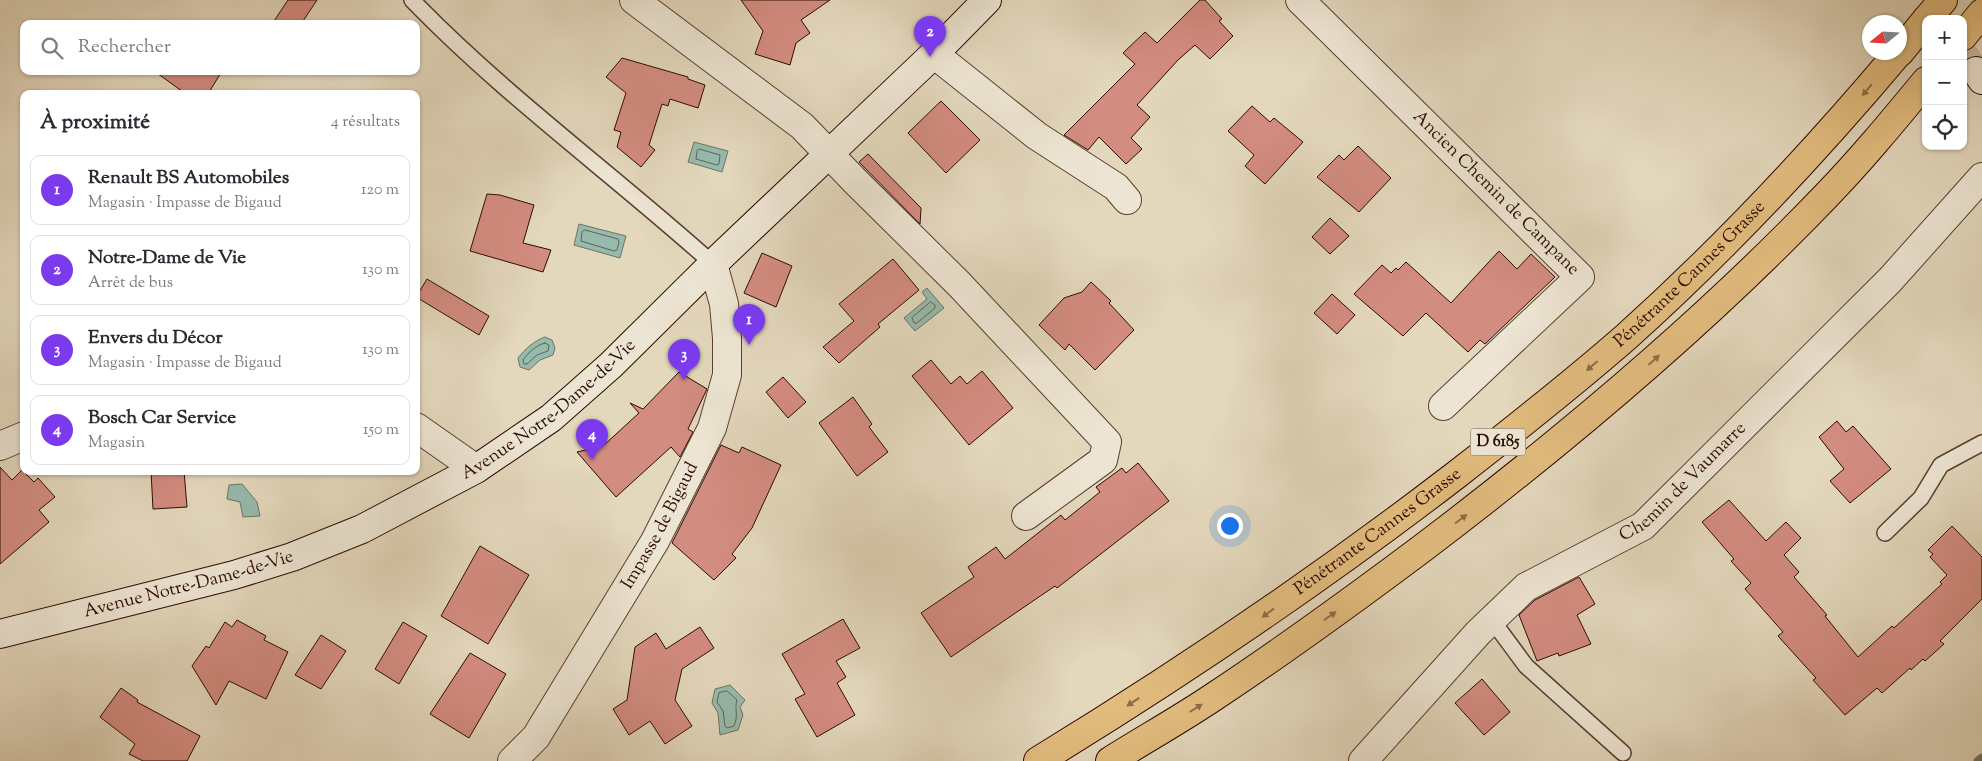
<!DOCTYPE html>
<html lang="fr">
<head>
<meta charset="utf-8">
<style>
	:root { --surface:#fff; --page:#f2f2f3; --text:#2b2b33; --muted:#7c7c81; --line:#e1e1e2; --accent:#7c3aed }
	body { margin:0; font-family:"Sorts Mill Goudy",serif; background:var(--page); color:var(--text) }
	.controls { position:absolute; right:15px; top:15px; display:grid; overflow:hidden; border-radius:10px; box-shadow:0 1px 4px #0004 }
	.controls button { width:45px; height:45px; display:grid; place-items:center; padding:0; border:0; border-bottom:1px solid var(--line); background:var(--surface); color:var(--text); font:25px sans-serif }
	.compass { position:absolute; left:1862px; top:15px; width:45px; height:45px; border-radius:50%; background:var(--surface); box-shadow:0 1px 4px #0004; rotate:252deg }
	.you { position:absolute; left:1229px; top:525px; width:18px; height:18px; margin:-12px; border:4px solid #fff; border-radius:50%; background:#1a73e8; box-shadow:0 0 0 8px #1a73e833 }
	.badge { display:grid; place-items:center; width:32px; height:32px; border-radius:50%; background:var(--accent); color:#fff; font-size:16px; font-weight:700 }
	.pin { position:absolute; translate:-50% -41px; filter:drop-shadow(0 1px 2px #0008) }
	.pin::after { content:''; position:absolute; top:26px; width:18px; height:15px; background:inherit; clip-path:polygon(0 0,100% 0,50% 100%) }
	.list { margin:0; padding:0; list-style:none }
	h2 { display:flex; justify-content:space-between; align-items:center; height:65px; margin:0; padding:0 20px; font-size:21px }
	h2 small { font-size:16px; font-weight:400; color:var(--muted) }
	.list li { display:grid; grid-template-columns:32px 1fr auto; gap:15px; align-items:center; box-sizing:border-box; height:70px; margin:0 10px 10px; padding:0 10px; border:1px solid var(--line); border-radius:10px }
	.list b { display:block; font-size:19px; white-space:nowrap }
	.list p { margin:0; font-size:16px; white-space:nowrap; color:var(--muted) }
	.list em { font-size:16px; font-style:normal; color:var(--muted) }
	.icon { flex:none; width:28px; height:28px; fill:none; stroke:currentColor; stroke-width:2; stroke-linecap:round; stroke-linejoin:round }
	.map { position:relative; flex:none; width:1982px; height:761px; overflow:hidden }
	.search { position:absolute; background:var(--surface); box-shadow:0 1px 4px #0004; left:20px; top:20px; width:400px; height:55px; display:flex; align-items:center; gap:12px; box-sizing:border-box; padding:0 18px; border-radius:10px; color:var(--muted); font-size:19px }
	.panel { position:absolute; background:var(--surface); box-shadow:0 1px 4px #0004; left:20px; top:90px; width:400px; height:385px; border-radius:10px }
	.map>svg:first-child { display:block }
</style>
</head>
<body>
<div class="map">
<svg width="1982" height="761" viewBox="0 0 1982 761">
	<rect width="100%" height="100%" fill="#e3d7bc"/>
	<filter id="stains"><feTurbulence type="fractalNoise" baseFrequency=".004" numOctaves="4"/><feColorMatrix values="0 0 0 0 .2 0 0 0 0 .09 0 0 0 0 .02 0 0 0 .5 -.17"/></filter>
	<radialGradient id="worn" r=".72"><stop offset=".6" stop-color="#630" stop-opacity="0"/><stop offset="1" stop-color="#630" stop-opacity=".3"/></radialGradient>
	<g fill="#96baab" stroke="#6c7467">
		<polygon points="694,142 728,151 722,172 688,162"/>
		<polygon points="579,224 626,236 620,258 574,245"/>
		<polygon points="927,288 944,308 915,331 904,318 927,299 922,292"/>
		<path d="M545 337 552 340 555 348 553 355 540 360 529 370 520 367 518 358C525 349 534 341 545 337Z"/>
		<polygon points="242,484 257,502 260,516 243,517 240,502 227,499 229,485"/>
		<polygon points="730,685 745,700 740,707 743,715 738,730 720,735 718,713 712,703 715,689"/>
	</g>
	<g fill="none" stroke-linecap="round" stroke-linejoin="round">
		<g stroke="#616256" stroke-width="1">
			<polygon points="699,149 720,155 719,164 717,165 696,159 697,151"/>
			<polygon points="585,230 618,239 619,242 617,250 614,251 581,241 582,232"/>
			<polygon points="931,302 935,305 935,308 917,323 914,323 912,318"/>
			<path d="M545 343 549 345 548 351 537 355 527 364H524L523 360C528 353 536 345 545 343Z"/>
			<path d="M727 691 737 700C734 710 739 714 734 726L727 728 725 726 723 711 717 702 719 693Z"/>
		</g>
		<polyline stroke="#6c7467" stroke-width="9" points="1978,761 1982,758"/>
	</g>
	<g fill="#d38c80" stroke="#2c0b00">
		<polygon points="288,0 317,0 301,24 272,24"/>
		<polygon points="741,0 830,0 801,20 810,33 796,43 790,65 755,54 763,31"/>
		<polygon points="1200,0 1205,0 1222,19 1219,21 1233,36 1210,59 1195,45 1178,60 1137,105 1150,117 1131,138 1142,149 1126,164 1099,137 1088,150 1064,135 1135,64 1123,53 1145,32 1157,43"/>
		<polygon points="622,58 688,77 688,79 705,85 698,108 670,99 668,106 662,104 649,145 655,150 641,167 617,147 621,132 614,130 626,93 606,77"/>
		<polygon points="154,71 222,71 208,94 186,94"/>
		<polygon points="941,101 980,140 946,173 908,133"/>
		<polygon points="1252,106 1270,122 1274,118 1303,142 1265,184 1245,166 1254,155 1228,131"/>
		<polygon points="1358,146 1391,178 1359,212 1317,177 1339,155 1344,160"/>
		<polygon points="868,154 921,208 920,224 859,162"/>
		<polygon points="487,194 500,195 534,205 523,243 551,250 543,272 470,251"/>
		<polygon points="1330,218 1349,236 1330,254 1312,237"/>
		<polygon points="1499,251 1517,269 1531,254 1555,277 1485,344 1480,340 1468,352 1426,313 1403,336 1354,294 1382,265 1391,273 1396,268 1398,270 1406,262 1451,303"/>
		<polygon points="762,253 792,266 776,307 744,293"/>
		<polygon points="893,259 919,290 878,324 880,327 839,363 823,347 854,321 839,304"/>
		<polygon points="427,279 489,316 479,335 416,297"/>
		<polygon points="1091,282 1111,301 1109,303 1134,330 1095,370 1069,344 1065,350 1039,325 1064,298 1082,292"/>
		<polygon points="1332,294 1355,315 1337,334 1314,313"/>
		<polygon points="931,360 951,384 960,376 967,384 982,371 1013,408 969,445 912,376"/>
		<polygon points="679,372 707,389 688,429 693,432 680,457 671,447 616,497 577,452 603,446 639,413 630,403 643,409"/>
		<polygon points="783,377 806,402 788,418 766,392"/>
		<polygon points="853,397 872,424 869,427 888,452 857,476 819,423"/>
		<polygon points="1837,421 1846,432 1853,426 1891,469 1850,503 1830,481 1844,469 1819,437"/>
		<polygon points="721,445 739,453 742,447 781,465 752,528 732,554 736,558 714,580 672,543"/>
		<polygon points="1138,463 1169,501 1057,588 1055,586 951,657 921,613 974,577 968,567 996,547 1005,559 1061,515 1065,520 1100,492 1096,487 1122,468 1126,473"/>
		<polygon points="0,467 12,480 22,470 34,482 38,478 55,497 39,510 49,522 0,564"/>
		<polygon points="151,471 184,471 187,507 153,509"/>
		<polygon points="1729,500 1766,541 1786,522 1801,538 1784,555 1799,572 1794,577 1827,615 1825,616 1858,657 1892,626 1894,628 1942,584 1940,582 1947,575 1930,557 1933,554 1928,550 1952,526 1982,557 1982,599 1940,641 1944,644 1925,661 1923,659 1911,670 1910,668 1882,693 1877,688 1845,715 1813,680 1816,678 1778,636 1783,632 1745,589 1751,583 1731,561 1734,559 1702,522"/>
		<polygon points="480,546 529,575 488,644 441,616"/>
		<polygon points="1579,577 1595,604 1577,615 1591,644 1559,656 1558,653 1537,661 1519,615 1535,600"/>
		<polygon points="843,619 860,648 836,661 846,677 837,683 855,715 817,737 795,699 805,694 782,654"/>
		<polygon points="237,620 266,636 264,640 288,652 266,699 229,681 216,705 192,666 206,646 209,648 225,622 232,627"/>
		<polygon points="403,622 427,636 399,684 375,669"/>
		<polygon points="700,627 714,648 682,669 675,700 692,726 665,744 650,721 629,735 613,709 627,700 635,647 656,633 666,649"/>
		<polygon points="321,635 346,651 321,689 295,675"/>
		<polygon points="470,653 506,674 469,738 430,714"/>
		<polygon points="1482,679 1510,712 1484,735 1455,703"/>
		<polygon points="121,688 138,700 137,702 200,736 187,761 143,761 129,754 135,744 100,717"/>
	</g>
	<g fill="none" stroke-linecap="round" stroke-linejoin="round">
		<polyline stroke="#c8b8a0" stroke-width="28" stroke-dasharray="28 14" stroke-linecap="butt" points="1963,53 1976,71"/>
		<defs>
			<g id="service">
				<path d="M412 0C505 96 614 175 713 264"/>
				<polyline points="1885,533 1921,498 1941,465 1982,443"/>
				<polyline points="1492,620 1526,666 1623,753"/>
			</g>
			<g id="minor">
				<polyline points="634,0 802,126 856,182 960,285 1107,442 1103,460 1026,516"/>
				<path id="s1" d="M1300 0 1580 277 1443 406"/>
				<polyline points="934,54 1037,136 1116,187 1127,200"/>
				<polyline points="416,427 476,469"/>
				<polyline points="0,446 24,436"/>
				<path id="s2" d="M512 761 536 737 655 541 712 428 727 375V338L724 304 713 264"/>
				<path id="s3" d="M1363 761 1478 633 1526 587 1643 526 1890 280 1982 177"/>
			</g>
			<g id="secondary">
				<polyline points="1976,71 1982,80"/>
				<path id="s4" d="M0 634 234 575 292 557 362 529 476 469 551 418 611 365 713 264 934 54 987 0"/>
			</g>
			<g id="trunk">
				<polyline points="1927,19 1943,0"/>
				<polyline points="1963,36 1982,13"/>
				<polyline points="1900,52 1926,20"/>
				<path id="s5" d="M1038 761C1182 673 1322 578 1456 475 1514 430 1571 385 1626 337 1724 249 1814 153 1899 52"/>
				<path d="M1110 761C1145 739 1181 719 1215 696 1286 649 1356 598 1424 547 1565 440 1701 326 1824 198 1860 161 1893 121 1926 81"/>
			</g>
		</defs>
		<use href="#service" stroke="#5a3e2f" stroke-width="18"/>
		<use href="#minor" stroke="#5a3e2f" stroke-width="30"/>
		<use href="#secondary" stroke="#2c0b00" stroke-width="30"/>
		<use href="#trunk" stroke="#2c0b00" stroke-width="30"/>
		<use href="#service" stroke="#ede5d3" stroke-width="15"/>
		<use href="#minor" stroke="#ede5d3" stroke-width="28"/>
		<use href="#secondary" stroke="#ede5d3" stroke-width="28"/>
		<use href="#trunk" stroke="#e2bc7e" stroke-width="28"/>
	</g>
	<defs><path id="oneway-solid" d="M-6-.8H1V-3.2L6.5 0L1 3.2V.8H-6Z" transform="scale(1.25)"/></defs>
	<g fill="#906c45">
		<use href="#oneway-solid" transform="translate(1867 90) rotate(130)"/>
		<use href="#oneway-solid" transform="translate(1654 360) rotate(-42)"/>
		<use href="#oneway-solid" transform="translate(1592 366) rotate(139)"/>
		<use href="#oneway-solid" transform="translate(1461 519) rotate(-37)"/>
		<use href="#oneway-solid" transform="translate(1268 613) rotate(144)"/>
		<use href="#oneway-solid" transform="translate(1330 616) rotate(-35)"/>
		<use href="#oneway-solid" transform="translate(1133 702) rotate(147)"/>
		<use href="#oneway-solid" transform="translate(1196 708) rotate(-32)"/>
	</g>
	<g text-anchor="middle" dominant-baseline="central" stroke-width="4" stroke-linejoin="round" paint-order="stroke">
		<rect fill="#ede5d3" stroke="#664c3f" stroke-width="1" x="1470.5" y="428.5" width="55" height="27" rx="4"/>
		<g font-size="16" font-weight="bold" fill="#2c0b00">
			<text x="1498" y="442">D 6185</text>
		</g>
		<g font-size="18" fill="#2c0b00" stroke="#ede5d3">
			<text stroke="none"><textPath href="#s1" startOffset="275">Ancien Chemin de Campane</textPath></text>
			<text stroke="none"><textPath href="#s5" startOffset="815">Pénétrante Cannes Grasse</textPath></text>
			<text stroke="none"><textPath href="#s4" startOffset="600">Avenue Notre-Dame-de-Vie</textPath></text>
			<text stroke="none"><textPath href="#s3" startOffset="429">Chemin de Vaumarre</textPath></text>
			<text stroke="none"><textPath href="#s2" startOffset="279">Impasse de Bigaud</textPath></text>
			<text stroke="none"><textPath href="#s5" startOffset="410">Pénétrante Cannes Grasse</textPath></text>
			<text stroke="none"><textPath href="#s4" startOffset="195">Avenue Notre-Dame-de-Vie</textPath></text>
		</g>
	</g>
	<rect width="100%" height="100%" filter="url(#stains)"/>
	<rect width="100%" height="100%" fill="url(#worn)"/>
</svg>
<div class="controls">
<button>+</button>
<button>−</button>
<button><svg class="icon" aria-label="locate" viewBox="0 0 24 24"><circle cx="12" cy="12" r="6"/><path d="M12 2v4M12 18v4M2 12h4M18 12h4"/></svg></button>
</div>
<svg class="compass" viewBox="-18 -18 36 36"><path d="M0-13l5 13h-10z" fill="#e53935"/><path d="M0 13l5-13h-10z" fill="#7c7c81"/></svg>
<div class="you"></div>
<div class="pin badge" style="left:749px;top:345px">1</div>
<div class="pin badge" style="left:930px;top:57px">2</div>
<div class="pin badge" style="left:684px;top:380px">3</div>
<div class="pin badge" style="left:592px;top:460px">4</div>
<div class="search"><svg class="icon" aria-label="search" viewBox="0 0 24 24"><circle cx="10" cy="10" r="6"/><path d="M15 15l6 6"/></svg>Rechercher</div>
<section class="panel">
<h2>À proximité<small>4 résultats</small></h2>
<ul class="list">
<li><span class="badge">1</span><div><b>Renault BS Automobiles</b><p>Magasin · Impasse de Bigaud</p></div><em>120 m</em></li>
<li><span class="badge">2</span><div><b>Notre-Dame de Vie</b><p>Arrêt de bus</p></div><em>130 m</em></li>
<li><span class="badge">3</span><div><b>Envers du Décor</b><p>Magasin · Impasse de Bigaud</p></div><em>130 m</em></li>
<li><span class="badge">4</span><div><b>Bosch Car Service</b><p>Magasin</p></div><em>150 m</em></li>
</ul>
</section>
</div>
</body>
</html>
